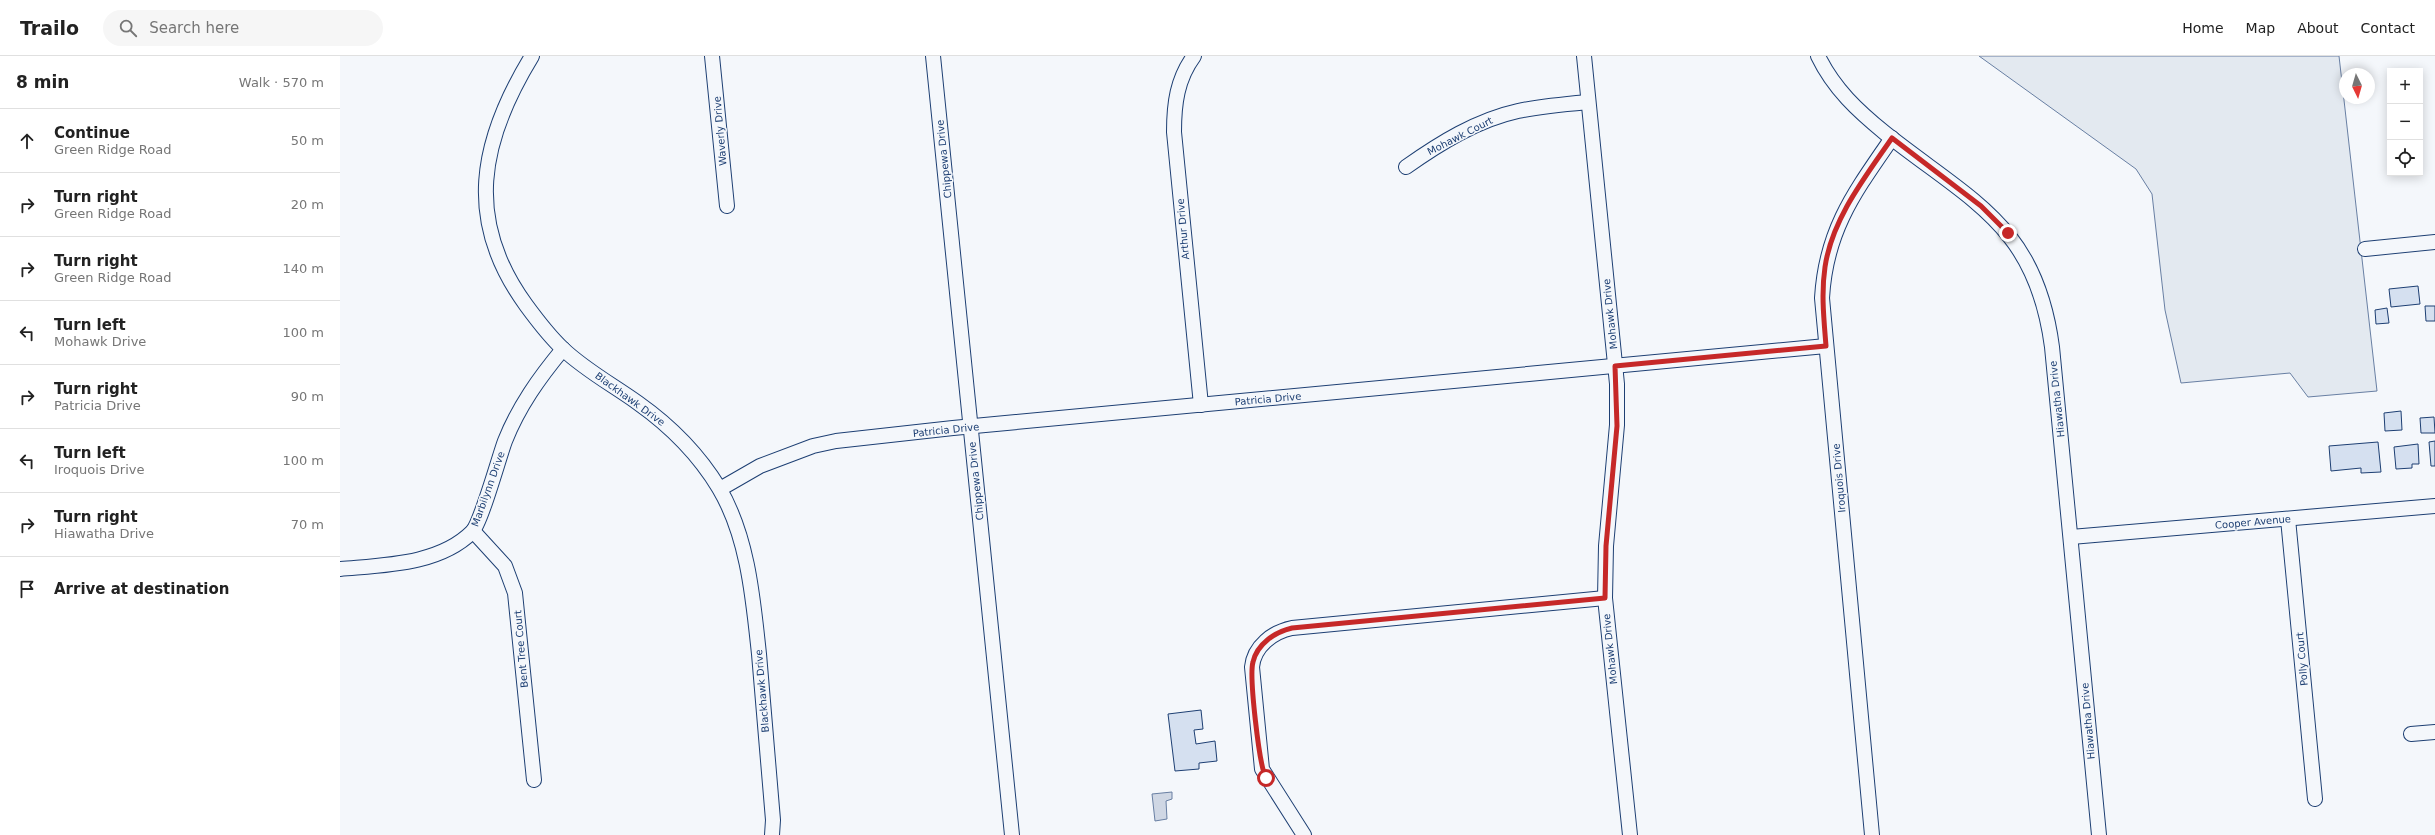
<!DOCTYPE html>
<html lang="en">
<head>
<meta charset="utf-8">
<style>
	:root { --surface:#fff; --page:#f6f6f6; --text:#222; --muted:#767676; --line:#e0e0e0 }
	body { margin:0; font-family:"DejaVu Sans",sans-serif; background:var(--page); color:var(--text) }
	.controls { position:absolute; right:12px; top:12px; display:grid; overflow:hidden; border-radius:0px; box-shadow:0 2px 10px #0003 }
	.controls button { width:36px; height:36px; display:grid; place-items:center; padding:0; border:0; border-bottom:1px solid var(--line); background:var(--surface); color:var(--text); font:20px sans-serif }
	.compass { position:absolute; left:1999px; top:12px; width:36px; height:36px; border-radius:50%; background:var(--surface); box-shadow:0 2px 10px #0003; rotate:175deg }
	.stop { position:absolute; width:12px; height:12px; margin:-9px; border:3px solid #c62828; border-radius:50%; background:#fff }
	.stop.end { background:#c62828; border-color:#fff; box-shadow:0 1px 4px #0008 }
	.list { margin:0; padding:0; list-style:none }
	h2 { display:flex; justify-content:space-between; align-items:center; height:52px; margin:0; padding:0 16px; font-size:17px }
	h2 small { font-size:13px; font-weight:400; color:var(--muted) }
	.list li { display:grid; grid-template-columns:26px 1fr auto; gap:12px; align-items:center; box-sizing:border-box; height:64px; padding:0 16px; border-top:1px solid var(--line) }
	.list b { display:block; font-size:15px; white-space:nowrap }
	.list p { margin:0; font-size:13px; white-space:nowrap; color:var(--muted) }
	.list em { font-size:13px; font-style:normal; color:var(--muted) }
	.icon { flex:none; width:22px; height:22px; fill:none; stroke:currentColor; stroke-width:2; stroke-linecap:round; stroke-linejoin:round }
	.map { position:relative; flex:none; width:2095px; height:779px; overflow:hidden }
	header { display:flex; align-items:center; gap:24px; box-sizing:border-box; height:56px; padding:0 20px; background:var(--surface); border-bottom:1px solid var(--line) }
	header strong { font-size:19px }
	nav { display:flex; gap:22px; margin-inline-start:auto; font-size:14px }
	.search { width:280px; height:36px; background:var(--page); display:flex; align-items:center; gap:10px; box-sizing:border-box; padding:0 14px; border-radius:22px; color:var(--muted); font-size:15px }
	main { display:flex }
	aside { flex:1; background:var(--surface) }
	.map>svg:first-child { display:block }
</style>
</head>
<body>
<header>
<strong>Trailo</strong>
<div class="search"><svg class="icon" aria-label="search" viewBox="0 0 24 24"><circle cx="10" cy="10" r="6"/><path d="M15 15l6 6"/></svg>Search here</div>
<nav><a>Home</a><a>Map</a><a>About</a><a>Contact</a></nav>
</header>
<main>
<aside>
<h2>8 min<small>Walk · 570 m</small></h2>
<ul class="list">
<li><svg class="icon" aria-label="ahead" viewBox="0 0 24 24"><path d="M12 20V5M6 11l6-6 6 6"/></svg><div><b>Continue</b><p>Green Ridge Road</p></div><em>50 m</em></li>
<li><svg class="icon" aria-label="right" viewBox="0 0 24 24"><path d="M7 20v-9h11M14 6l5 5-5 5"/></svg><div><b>Turn right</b><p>Green Ridge Road</p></div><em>20 m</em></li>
<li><svg class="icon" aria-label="right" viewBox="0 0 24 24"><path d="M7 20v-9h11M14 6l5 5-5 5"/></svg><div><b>Turn right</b><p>Green Ridge Road</p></div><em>140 m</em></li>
<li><svg class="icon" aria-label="left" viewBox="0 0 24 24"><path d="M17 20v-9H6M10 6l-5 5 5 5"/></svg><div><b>Turn left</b><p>Mohawk Drive</p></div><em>100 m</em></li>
<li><svg class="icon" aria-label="right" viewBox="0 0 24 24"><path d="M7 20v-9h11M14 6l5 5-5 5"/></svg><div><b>Turn right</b><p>Patricia Drive</p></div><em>90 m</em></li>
<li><svg class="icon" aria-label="left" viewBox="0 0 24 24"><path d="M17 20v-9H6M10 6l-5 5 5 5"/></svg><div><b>Turn left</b><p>Iroquois Drive</p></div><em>100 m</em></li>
<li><svg class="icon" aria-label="right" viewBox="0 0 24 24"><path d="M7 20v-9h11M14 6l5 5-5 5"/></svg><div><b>Turn right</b><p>Hiawatha Drive</p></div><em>70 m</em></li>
<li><svg class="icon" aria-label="arrive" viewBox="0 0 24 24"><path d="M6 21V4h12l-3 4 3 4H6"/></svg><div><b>Arrive at destination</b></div></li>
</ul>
</aside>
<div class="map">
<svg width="2095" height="779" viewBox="0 0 2095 779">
	<rect width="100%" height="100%" fill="#f4f7fb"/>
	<polygon fill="#e3e9f0" stroke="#687fa3" points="1639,0 1999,0 2037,335 1968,341 1950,317 1841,327 1825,254 1812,138 1796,113"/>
	<polygon fill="#cfd7e4" stroke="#687fa3" points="832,736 832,743 826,745 827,763 815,765 812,738"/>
	<g fill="#d5e0f0" stroke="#1d3f73">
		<polygon points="2078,230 2080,248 2051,251 2049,233"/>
		<polygon points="2085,250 2095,250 2095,265 2086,265"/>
		<polygon points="2047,252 2049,267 2036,268 2035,254"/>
		<polygon points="2061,355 2062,374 2045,375 2044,357"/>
		<polygon points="2094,361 2095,377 2081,377 2080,362"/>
		<polygon points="2095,385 2095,410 2091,410 2089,386"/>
		<polygon points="2038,386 2041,416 2021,417 2021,412 1991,415 1989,390"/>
		<polygon points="2078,388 2079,408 2072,408 2072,412 2056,413 2054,391"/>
		<polygon points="861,654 863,673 854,674 856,688 875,685 877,705 859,707 859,713 835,715 828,658"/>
	</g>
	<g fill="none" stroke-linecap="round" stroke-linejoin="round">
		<defs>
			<g id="street">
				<path d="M192 0C140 85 124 164 186 249 197 264 209 280 223 293 245 314 273 329 298 347 329 369 359 399 379 432 408 481 413 542 419 598 424 653 428 709 433 764L432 779"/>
				<polyline points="372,0 387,150"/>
				<polyline points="593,0 672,779"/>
				<path d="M854 0C837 23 834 48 834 76L861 349"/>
				<polyline points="1244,0 1277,328 1277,369 1266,490 1265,542 1290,779"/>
				<path d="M1478 0C1494 33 1518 55 1545 77 1632 146 1696 169 1712 291L1759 779"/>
				<path d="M1066 111C1100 87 1137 64 1178 55 1201 50 1225 48 1248 46"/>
				<polyline points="2025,193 2095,186"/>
				<polyline points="380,433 420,410 473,390 496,385 613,372 1486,290"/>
				<polyline points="1948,463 1975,743"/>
				<polyline points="133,475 165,510 175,537 194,724"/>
				<polyline points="1731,481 2095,450"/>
				<path d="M0 513C43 509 99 509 132 476 141 467 159 401 165 385 179 350 199 322 223 293"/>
				<polyline points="2071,678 2095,676"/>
				<path d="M964 779 922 713 912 611C914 590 933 576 952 572L1265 542"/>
				<path d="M1532 779 1482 242C1486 174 1514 137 1552 82"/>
			</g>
		</defs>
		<use href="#street" stroke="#1d3f73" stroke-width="16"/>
		<use href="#street" stroke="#f4f7fb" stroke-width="14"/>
	</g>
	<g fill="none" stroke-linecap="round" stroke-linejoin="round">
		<path stroke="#c62828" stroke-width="5" d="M926 722C919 709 909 620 913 606 917 588 935 576 952 572L1265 542 1266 490 1277 370 1275 310 1486 290C1484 264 1481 238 1485 211 1492 163 1525 121 1552 82L1641 150 1668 177"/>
	</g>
	<g text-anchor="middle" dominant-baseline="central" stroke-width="3" stroke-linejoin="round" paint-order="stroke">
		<g font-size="10" fill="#1d3f73" stroke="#f4f7fb">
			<text transform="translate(380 75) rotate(-95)">Waverly Drive</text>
			<text transform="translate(1120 80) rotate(-27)">Mohawk Court</text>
			<text transform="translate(604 103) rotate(-96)">Chippewa Drive</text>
			<text transform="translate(843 173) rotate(-95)">Arthur Drive</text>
			<text transform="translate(1270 258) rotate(-96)">Mohawk Drive</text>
			<text transform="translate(290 343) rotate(36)">Blackhawk Drive</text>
			<text transform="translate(928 343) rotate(-5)">Patricia Drive</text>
			<text transform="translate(1717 343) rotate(-96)">Hiawatha Drive</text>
			<text transform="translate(606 374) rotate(-6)">Patricia Drive</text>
			<text transform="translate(1499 422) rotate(-95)">Iroquois Drive</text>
			<text transform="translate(636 425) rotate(-96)">Chippewa Drive</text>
			<text transform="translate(148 433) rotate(-70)">Marbilynn Drive</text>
			<text transform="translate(1913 466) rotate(-5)">Cooper Avenue</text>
			<text transform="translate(181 593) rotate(-95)">Bent Tree Court</text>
			<text transform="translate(1270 593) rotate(-96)">Mohawk Drive</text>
			<text transform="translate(1962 603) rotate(-95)">Polly Court</text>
			<text transform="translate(422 635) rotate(-95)">Blackhawk Drive</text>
			<text transform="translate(1748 665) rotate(-95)">Hiawatha Drive</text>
		</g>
	</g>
</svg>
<div class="controls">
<button>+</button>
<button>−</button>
<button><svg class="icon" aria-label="locate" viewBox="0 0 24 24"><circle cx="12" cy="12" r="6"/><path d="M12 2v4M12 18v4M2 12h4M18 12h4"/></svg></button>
</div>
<svg class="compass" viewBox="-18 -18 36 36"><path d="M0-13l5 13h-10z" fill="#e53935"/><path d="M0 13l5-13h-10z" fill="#767676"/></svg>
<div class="stop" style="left:926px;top:722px"></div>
<div class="stop end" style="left:1668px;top:177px"></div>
</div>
</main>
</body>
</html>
